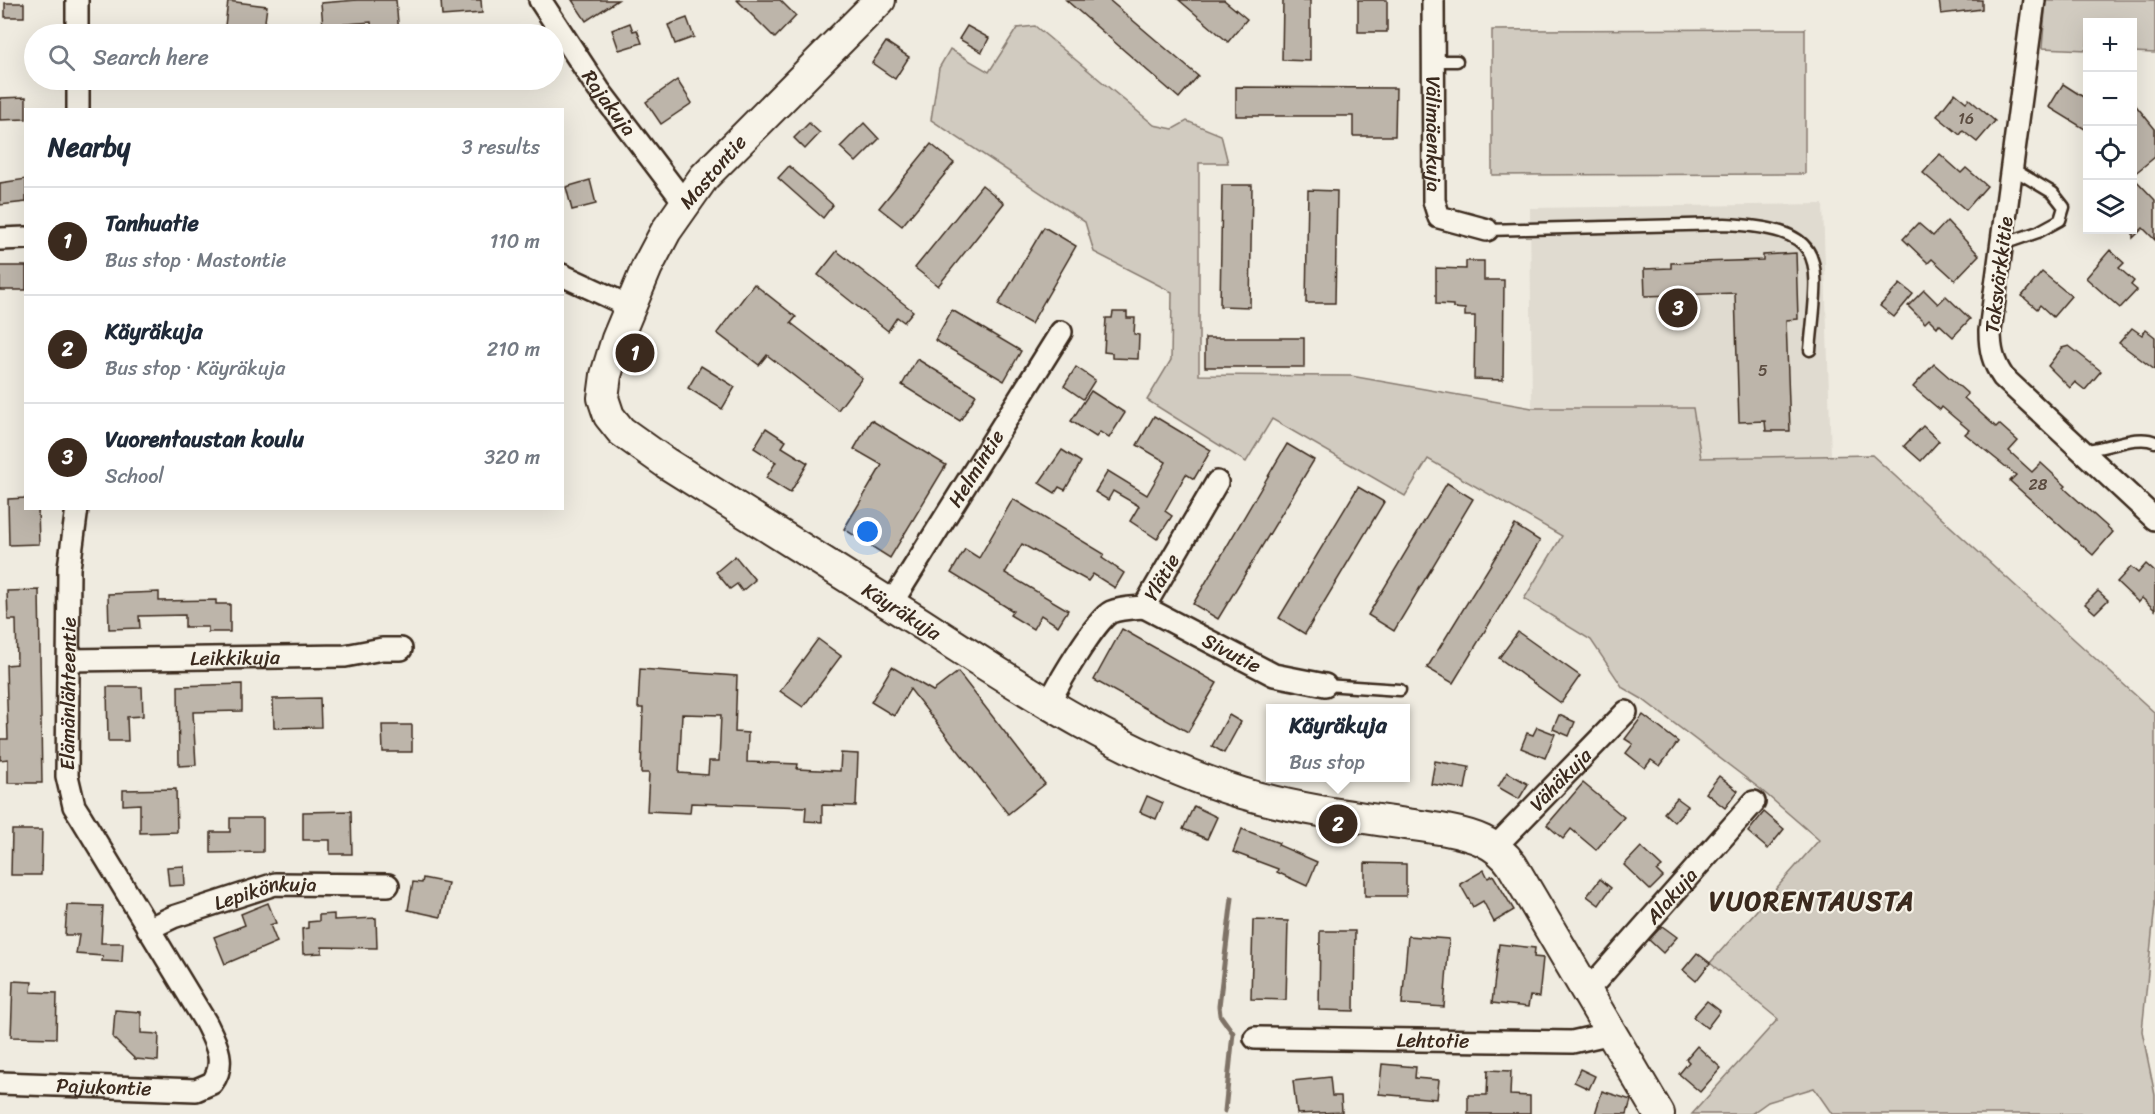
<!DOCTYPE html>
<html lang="en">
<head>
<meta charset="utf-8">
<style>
	:root { --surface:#fff; --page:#f6f6f7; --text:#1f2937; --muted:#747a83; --line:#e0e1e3; --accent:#3b2a1e }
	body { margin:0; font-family:Sriracha,sans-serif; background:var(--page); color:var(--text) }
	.controls { position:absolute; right:18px; top:18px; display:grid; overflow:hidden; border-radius:0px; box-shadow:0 6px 24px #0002 }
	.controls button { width:54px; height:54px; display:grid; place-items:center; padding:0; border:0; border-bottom:2px solid var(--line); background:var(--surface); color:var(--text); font:30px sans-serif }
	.you { position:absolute; left:868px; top:532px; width:21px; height:21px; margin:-15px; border:4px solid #fff; border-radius:50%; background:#1a73e8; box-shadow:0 0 0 9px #1a73e833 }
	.badge { display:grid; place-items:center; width:39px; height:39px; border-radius:50%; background:var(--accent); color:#fff; font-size:20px; font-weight:700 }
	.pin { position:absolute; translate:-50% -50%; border:3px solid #fff; box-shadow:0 2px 6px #0006 }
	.popup { position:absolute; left:1266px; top:704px; width:144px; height:78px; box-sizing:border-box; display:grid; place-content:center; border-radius:0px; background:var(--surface); filter:drop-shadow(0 2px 4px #0005); font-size:20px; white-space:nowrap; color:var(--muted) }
	.popup b { font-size:22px; color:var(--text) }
	.popup::after { content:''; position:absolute; left:50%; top:100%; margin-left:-12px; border:12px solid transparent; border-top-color:var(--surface) }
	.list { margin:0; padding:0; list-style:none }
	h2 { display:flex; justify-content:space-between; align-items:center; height:78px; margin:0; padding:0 24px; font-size:26px }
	h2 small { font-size:20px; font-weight:400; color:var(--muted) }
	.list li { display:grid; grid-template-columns:39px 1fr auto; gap:18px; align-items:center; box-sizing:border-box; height:108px; padding:0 24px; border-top:2px solid var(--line) }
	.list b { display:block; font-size:22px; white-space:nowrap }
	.list p { margin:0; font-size:20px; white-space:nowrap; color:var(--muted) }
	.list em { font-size:20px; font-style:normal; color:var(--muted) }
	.icon { flex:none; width:33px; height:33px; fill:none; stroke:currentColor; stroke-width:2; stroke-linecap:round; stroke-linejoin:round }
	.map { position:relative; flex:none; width:2155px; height:1114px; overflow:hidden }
	.search { position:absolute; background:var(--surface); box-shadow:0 6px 24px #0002; left:24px; top:24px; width:540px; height:66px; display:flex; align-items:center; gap:15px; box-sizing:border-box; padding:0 21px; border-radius:33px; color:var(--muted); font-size:22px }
	.panel { position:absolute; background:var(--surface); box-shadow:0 6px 24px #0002; left:24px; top:108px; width:540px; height:402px; border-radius:0px }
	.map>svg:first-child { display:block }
</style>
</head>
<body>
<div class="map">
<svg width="2155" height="1114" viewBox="0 0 2155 1114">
	<rect width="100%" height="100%" fill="#efebe0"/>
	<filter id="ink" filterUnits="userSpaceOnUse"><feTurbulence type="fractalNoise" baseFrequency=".0167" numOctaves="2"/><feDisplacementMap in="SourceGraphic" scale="12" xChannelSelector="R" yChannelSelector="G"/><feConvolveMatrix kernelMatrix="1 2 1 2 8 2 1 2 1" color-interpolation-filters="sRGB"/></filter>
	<g filter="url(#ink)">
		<polygon fill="#e0dbd0" points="1823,204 1831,456 1700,458 1693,408 1532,408 1530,208"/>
		<g fill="#d1cbc0" stroke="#867a6f" stroke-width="1.5">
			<polygon points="2046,0 2155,0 2155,53 2133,52 2132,22 2088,22 2087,50 2042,48"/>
			<polygon points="1035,26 1154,125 1173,129 1187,121 1221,135 1228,163 1199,163 1199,375 1351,376 1532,408 1693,408 1701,458 1872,455 2155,713 2155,905 2142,1031 2155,1095 2155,1114 1832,1114 1814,1088 1768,1102 1751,1114 1692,1114 1778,1019 1710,963 1819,840 1759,788 1642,699 1623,688 1591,640 1524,599 1562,536 1428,459 1405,496 1272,419 1246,462 1147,400 1171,360 1172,292 1094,252 1085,222 931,120 939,68 950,49 989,72 1017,28"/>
			<polygon points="1805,29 1805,174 1492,175 1492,30"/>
		</g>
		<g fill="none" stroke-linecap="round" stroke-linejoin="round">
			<polyline stroke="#7e7266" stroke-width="5" points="1225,1111 1233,1033 1220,1015 1219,1006 1232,898"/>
		</g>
		<g fill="#bdb5aa" stroke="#3b2a1e" stroke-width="1.5" fill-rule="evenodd">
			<polygon points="357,0 396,0 399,34 372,34 371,22 323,26 321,3"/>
			<polygon points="441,0 481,0 482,13 442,16"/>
			<polygon points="572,0 618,0 586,21"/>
			<polygon points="737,0 780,0 796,16 775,38"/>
			<polygon points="1066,0 1109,0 1198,76 1179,98"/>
			<polygon points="1179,0 1224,0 1247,19 1228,42"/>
			<polygon points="1283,0 1310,0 1310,61 1282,60"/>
			<rect x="1358" y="0" width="29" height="32"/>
			<polygon points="1939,0 1982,0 1982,9 1941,14"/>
			<polygon points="228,1 267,6 264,29 255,28 254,34 224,34"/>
			<rect x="5" y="3" width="19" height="14"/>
			<polygon points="687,18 694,37 675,44 668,25"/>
			<polygon points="630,23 633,31 637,30 642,43 619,50 612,30"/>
			<polygon points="967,26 989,38 982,52 959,39"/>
			<polygon points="886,42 909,57 895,79 872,63"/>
			<polygon points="677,80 692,103 661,124 646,102"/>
			<polygon points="2063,84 2088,100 2088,131 2049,107"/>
			<polygon points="1236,87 1396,88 1395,136 1353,136 1353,116 1236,116"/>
			<polygon points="1955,93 1966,102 1969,99 1995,121 1977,142 1963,131 1960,135 1937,116"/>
			<polygon points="26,97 26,119 0,120 0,98"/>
			<polygon points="2133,102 2155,129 2155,157 2133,175"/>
			<polygon points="809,123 820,133 805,149 794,138"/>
			<polygon points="864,123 879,139 856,162 840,147"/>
			<polygon points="931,144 954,163 902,226 879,208"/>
			<polygon points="1940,154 1961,173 1966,168 1987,186 1966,210 1923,173"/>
			<polygon points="789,166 833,205 823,218 778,178"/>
			<polygon points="2133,177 2155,200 2155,240 2143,228 2133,238"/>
			<polygon points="26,179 26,202 0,205 0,183"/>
			<polygon points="590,180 596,204 572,210 566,187"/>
			<polygon points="982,185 1004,203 938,286 915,268"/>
			<polygon points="1222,185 1252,185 1250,307 1220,306"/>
			<polygon points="1308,190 1337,191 1335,303 1306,303"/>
			<polygon points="1947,221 1979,255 1955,280 1932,259 1928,263 1903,239 1918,223 1933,236"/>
			<polygon points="1044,227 1076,246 1031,324 998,305"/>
			<polygon points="2110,250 2124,263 2119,268 2134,281 2131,285 2137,290 2120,308 2086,278"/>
			<polygon points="837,251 913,311 904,322 897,317 888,331 818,275"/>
			<polygon points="1796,253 1798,319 1786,320 1790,431 1766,431 1765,421 1739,422 1735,293 1645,296 1644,269 1671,268 1671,263 1763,260 1763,255"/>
			<polygon points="1466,261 1484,261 1484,280 1504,280 1503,380 1474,379 1475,316 1465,316 1465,309 1453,308 1453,305 1436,304 1436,268 1466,269"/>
			<rect x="0" y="266" width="26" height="24"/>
			<polygon points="2042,272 2071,296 2053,317 2040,305 2037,309 2022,296"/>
			<polygon points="754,284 796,317 791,323 862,378 838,410 767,355 759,365 717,333"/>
			<polygon points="1900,284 1913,294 1894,317 1880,306"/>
			<polygon points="1924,290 1938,304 1946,296 1970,319 1953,337 1939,324 1937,327 1929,319 1925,323 1908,306"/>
			<polygon points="952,310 1021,351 1004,381 935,340"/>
			<polygon points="1113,312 1127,312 1127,318 1135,318 1134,334 1139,335 1138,359 1112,358 1112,353 1104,352 1106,318 1112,318"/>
			<polygon points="2132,328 2142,335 2146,330 2155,337 2155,370 2119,343"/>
			<rect x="1205" y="338" width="99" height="29"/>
			<polygon points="2069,346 2101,371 2085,390 2075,382 2070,388 2048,366 2062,348"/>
			<polygon points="917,359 976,395 960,421 902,385"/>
			<polygon points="1934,364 1968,394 1964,398 1996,427 1999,424 2018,441 2009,451 2032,472 2041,463 2066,486 2064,488 2113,532 2093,555 2010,481 2016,475 1965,434 1969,430 1942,407 1940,410 1913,387"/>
			<polygon points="701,366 735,387 722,409 688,388"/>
			<polygon points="1076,367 1095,380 1083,399 1064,386"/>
			<polygon points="1091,391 1125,413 1109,438 1100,432 1096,437 1071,421"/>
			<polygon points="1154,416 1211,450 1194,479 1186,474 1165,511 1172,516 1157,539 1130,521 1139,506 1113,491 1108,500 1095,492 1108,471 1147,495 1166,462 1137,445"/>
			<polygon points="871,420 946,465 890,558 844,529 882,465 854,449"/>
			<polygon points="1923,426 1939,441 1921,461 1904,446"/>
			<polygon points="766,428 786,441 782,447 808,463 790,493 766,478 776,462 754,448"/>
			<polygon points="1287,444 1314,460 1218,619 1193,604"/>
			<polygon points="1062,450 1081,462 1065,490 1059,487 1055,493 1039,483"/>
			<polygon points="1447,483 1473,499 1394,631 1368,615"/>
			<polygon points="1358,487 1384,502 1305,634 1279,618"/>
			<polygon points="26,498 26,508 38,508 39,544 9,545 8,499"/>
			<polygon points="1013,499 1104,554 1102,558 1124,573 1115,588 1093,574 1088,581 1022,544 1005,573 1068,610 1058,626 1041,615 1033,629 1010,615 1013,611 951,573 965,549 979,558"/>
			<polygon points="1515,525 1540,541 1453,683 1427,668"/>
			<polygon points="735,556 755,580 742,591 737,584 730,589 716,572"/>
			<polygon points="2146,564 2155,572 2155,610 2142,598 2138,602 2117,582 2131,567 2138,573"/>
			<polygon points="39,590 42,783 8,783 8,759 0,760 0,739 8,739 6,665 17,664 16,620 8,620 7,591"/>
			<polygon points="2098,591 2108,600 2095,613 2085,604"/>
			<polygon points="159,592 159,601 216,600 216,604 230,604 230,632 208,632 208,627 185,627 185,615 139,616 140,628 109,629 108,594"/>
			<polygon points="1122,629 1217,683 1188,732 1094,680"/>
			<polygon points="1518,632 1580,676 1561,703 1499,658"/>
			<polygon points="818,639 841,656 803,707 780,691"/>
			<polygon points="892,667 933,691 958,672 1045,784 1008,814 910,689 894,716 871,702"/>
			<path d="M640 669 737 676 735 732 748 733 747 762 798 764 797 769 840 771 841 753 858 754 856 806 822 805V822L805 821 806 807 691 803 690 813 647 811 649 773H641L643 708H638ZM682 714 721 715 719 761H709L708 775 679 773Z"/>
			<polygon points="242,684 242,711 193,712 196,765 179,766 178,686"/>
			<polygon points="107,687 142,687 143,716 127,717 128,741 108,741"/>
			<polygon points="320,698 321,727 274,728 273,699"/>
			<polygon points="1229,715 1241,722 1224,753 1212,746"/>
			<polygon points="1559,715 1575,722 1569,736 1553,729"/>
			<polygon points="1643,715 1678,742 1660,766 1651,760 1645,768 1626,753 1633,744 1625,739"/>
			<polygon points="382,725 412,725 412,752 383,752"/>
			<polygon points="1537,727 1555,734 1545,758 1521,748 1527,733 1533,735"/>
			<polygon points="1435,761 1469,767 1465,789 1431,784"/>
			<polygon points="1507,772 1528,784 1519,799 1498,787"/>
			<polygon points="1719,776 1738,791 1725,808 1706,793"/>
			<polygon points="1583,783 1624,817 1596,850 1571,829 1563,839 1547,825"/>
			<polygon points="176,789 177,832 140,833 140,804 123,805 123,790"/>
			<polygon points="1147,796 1163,803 1156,819 1140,812"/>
			<polygon points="1677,798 1688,806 1674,822 1664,813"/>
			<polygon points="1194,806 1217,817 1207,839 1183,829"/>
			<polygon points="351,811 352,854 330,854 330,840 303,840 303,812"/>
			<polygon points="1764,812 1784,829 1768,849 1748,832"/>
			<polygon points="230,818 263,818 263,852 211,853 211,832 230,832"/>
			<polygon points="1242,829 1279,843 1278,845 1317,862 1307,886 1277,872 1278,869 1233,852"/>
			<polygon points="12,830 42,830 41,875 11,875"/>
			<polygon points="1641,847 1662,867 1657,871 1663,877 1650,890 1624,865"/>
			<polygon points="1365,863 1406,864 1406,896 1365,896"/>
			<polygon points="184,866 185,885 169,886 167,867"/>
			<polygon points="1484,870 1488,878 1493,875 1514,910 1494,922 1483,901 1473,907 1460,884"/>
			<polygon points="423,878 448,883 441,917 408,910 413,882 422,883"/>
			<polygon points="1600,879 1611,888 1599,905 1587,896"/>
			<polygon points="268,903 276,923 270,925 277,942 225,964 214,937 245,925 241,914"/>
			<polygon points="67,905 103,906 101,943 123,943 122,962 102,961 103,956 76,954 79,935 65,935"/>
			<polygon points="334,914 334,920 376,918 377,948 322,947 322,953 303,954 302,929 308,928 308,922 319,921 319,915"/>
			<polygon points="1253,920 1288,921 1286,1000 1251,999"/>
			<polygon points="1662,926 1677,937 1663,953 1649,940"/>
			<polygon points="1320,931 1355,931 1354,1011 1319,1010"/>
			<polygon points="1408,936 1449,939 1444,1007 1402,1004"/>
			<polygon points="1499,944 1535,948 1534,957 1543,958 1539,997 1530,996 1528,1007 1492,1003"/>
			<polygon points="1697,953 1710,963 1696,981 1683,970"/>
			<polygon points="13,981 32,982 31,992 57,993 56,1038 11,1037"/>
			<polygon points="1707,1001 1720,1011 1707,1028 1693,1017"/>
			<polygon points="115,1010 141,1012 141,1033 159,1034 158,1061 135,1059 113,1038"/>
			<polygon points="1697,1046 1721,1068 1700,1092 1679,1074 1689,1062 1686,1059"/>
			<polygon points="1382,1064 1416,1067 1415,1078 1439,1080 1437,1099 1379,1094"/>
			<polygon points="1580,1069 1595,1076 1589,1089 1574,1082"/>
			<polygon points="1488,1070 1511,1071 1510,1095 1530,1096 1530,1114 1468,1114 1468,1095 1487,1095"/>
			<polygon points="1330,1077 1332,1096 1341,1096 1342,1112 1297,1114 1293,1081"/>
			<polygon points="1602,1091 1631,1100 1627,1114 1595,1114"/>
		</g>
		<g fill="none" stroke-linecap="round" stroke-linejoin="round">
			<defs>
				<g id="lane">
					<polyline points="1433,61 1457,61"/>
					<path d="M1487 230 1725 224C1832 229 1818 261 1810 350"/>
					<polyline points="2003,244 2038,232 2060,220 2064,207 2053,193 2013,169"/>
					<path d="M2083 450C2105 450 2137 433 2155 442"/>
					<polyline points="1325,685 1400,690"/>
				</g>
				<g id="street">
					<polyline points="77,0 77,34"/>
					<path id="s1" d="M540 0 599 90 684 202"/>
					<path id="s2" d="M1433 0 1434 201 1439 217 1487 230"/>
					<path d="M2034 0 1990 331C1990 350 1993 362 2003 377L2155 519"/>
					<polyline points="78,80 78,110"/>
					<polyline points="0,239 26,238"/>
					<polyline points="562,275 629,306"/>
					<path id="s3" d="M891 604 1061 332"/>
					<path id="s4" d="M1144 607 1274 675 1325 685"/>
					<path id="s5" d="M69 660 345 656 382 649H401"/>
					<path id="s6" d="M1049 704C1056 687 1096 619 1111 612 1121 608 1133 608 1144 607L1217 482"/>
					<path id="s7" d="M1495 847 1626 712"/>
					<path id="s8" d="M148 929 173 917 275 884 388 885"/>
					<path id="s9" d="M1586 988 1597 980 1754 802"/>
					<path id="s10" d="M1255 1038 1572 1042 1612 1033"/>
					<path id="s11" d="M0 1083 196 1090 212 1083C227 1063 216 1043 206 1023L81 817 74 806 67 776 69 568 77 508"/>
				</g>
				<g id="secondary">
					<path id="s12" d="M880 0 704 177 666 231 647 267 617 339 606 375 603 398 609 416 621 431 666 463C750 516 835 569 919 622 1021 688 1124 757 1242 793 1308 813 1378 819 1446 830 1472 835 1496 842 1512 865L1659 1114"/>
				</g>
			</defs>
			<use href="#lane" stroke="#3b2a1e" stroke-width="15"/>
			<use href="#street" stroke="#3b2a1e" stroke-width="26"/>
			<use href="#secondary" stroke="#3b2a1e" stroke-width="34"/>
			<use href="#lane" stroke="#f7f3e8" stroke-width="10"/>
			<use href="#street" stroke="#f7f3e8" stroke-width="21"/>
			<use href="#secondary" stroke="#f7f3e8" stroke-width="30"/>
		</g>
	</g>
	<g text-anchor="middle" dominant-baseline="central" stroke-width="4.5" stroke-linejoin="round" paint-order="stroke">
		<g font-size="16" fill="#5c4d41">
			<text x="1966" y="118">16</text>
			<text x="1763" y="370">5</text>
			<text x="2038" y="484">28</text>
		</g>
		<g font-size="20" fill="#3b2a1e" stroke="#f7f3e8">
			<text stroke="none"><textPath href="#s1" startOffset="124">Rajakuja</textPath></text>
			<text stroke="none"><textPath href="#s2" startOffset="134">Välimäenkuja</textPath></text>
			<text transform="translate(713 172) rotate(-49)">Mastontie</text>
			<text transform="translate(1999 275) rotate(-83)">Taksvärkkitie</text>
			<text stroke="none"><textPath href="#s3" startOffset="160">Helmintie</textPath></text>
			<text stroke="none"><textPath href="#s6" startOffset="180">Ylätie</textPath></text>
			<text stroke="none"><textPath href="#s12" startOffset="867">Käyräkuja</textPath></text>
			<text stroke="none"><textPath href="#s4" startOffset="99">Sivutie</textPath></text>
			<text stroke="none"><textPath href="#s5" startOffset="166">Leikkikuja</textPath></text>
			<text stroke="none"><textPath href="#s11" startOffset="645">Elämänlähteentie</textPath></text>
			<text stroke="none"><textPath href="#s7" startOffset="94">Vähäkuja</textPath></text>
			<text stroke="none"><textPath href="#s8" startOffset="124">Lepikönkuja</textPath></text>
			<text stroke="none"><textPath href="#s9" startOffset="126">Alakuja</textPath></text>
			<text stroke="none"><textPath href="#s10" startOffset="178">Lehtotie</textPath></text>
			<text stroke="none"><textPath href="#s11" startOffset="104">Pajukontie</textPath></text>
		</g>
		<g font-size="26" font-weight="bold" letter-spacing="1.5" fill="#3b2a1e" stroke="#f7f3e8">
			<text x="1812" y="901">VUORENTAUSTA</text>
		</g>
	</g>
</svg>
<div class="controls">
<button>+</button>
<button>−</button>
<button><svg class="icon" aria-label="locate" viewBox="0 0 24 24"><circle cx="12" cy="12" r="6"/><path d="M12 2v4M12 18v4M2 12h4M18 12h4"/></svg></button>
<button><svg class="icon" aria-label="layers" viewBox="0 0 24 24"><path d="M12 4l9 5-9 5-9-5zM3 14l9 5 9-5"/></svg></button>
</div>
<div class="you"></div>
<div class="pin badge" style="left:635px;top:353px">1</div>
<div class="pin badge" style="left:1338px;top:824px">2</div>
<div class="popup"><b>Käyräkuja</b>Bus stop</div>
<div class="pin badge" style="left:1678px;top:308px">3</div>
<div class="search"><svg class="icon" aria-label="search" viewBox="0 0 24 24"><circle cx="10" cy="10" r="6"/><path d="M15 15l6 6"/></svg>Search here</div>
<section class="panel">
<h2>Nearby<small>3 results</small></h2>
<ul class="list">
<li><span class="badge">1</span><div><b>Tanhuatie</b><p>Bus stop · Mastontie</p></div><em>110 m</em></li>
<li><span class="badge">2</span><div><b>Käyräkuja</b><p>Bus stop · Käyräkuja</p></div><em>210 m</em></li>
<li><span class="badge">3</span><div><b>Vuorentaustan koulu</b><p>School</p></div><em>320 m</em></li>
</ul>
</section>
</div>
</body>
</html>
